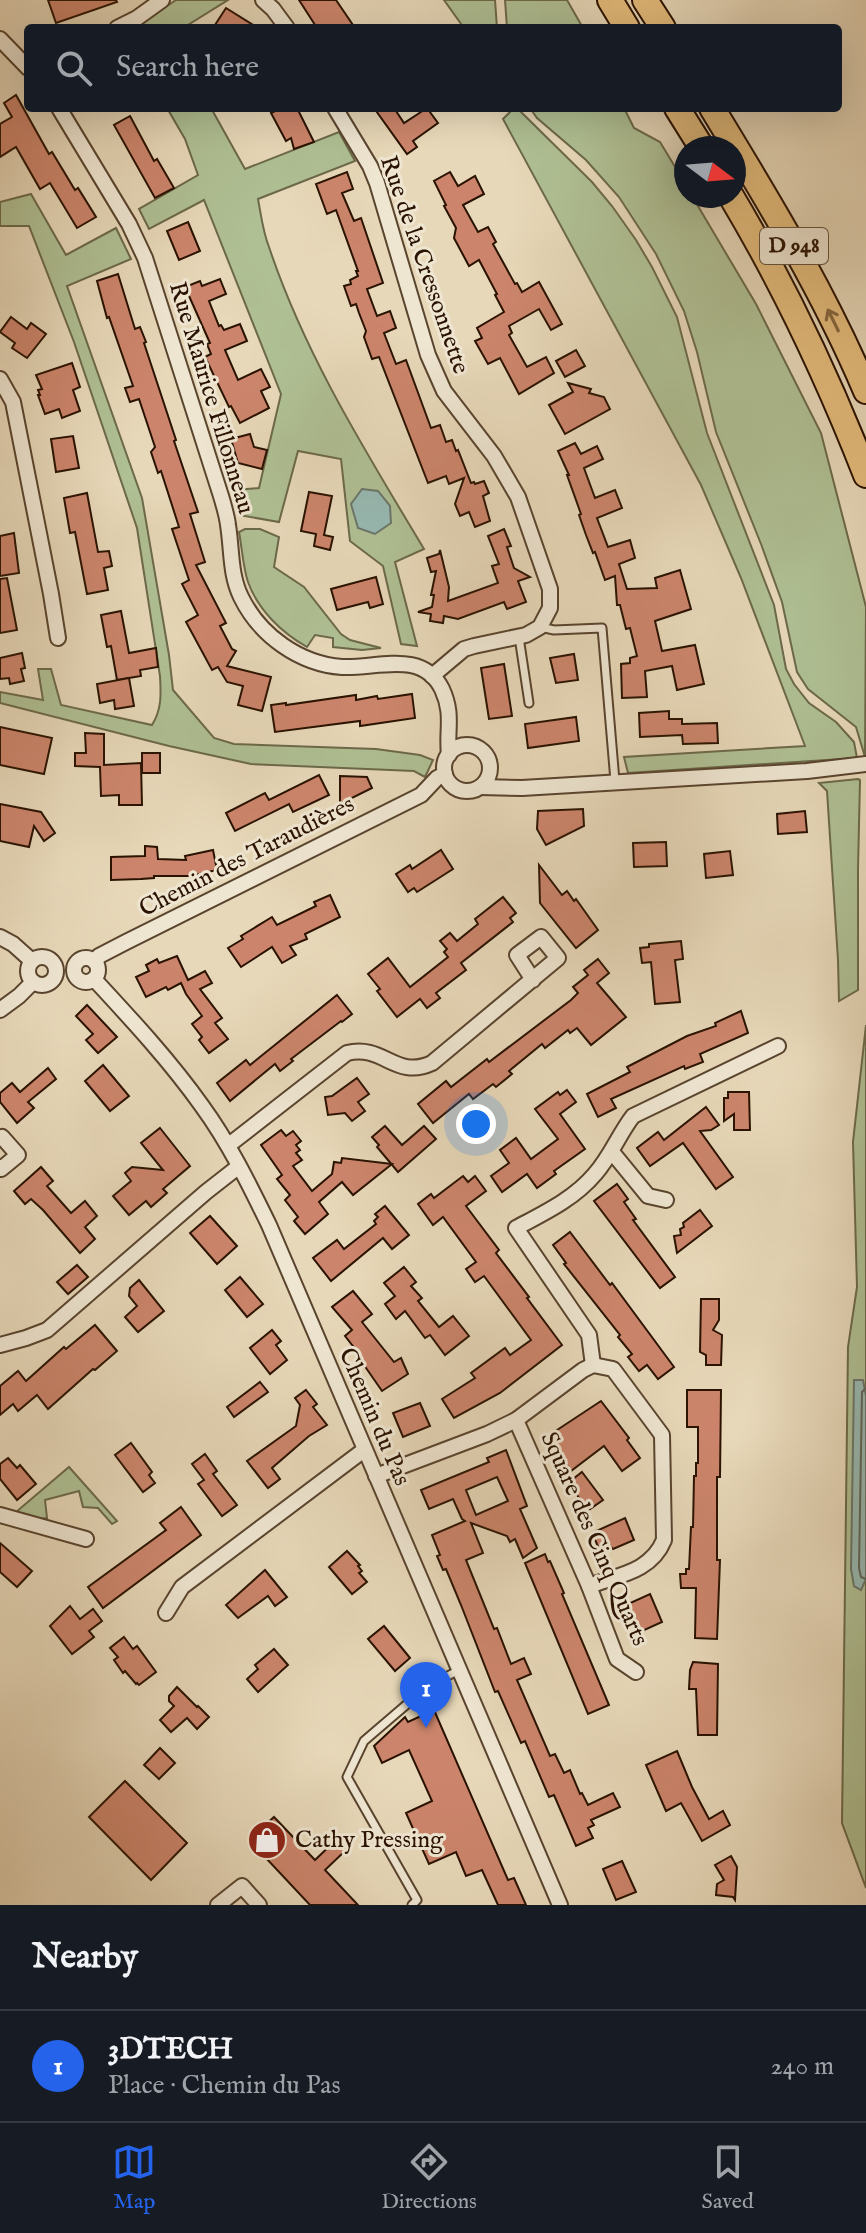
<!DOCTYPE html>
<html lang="en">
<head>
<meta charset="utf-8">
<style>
	:root { --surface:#171b24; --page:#242831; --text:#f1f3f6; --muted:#9ea1a6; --line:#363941; --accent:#2563eb }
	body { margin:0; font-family:"IM FELL English",serif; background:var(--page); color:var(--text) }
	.compass { position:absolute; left:674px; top:136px; width:72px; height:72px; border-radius:50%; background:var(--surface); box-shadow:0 8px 32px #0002; rotate:106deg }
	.you { position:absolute; left:476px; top:1124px; width:28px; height:28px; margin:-20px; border:6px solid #fff; border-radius:50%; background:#1a73e8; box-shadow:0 0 0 12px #1a73e833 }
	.badge { display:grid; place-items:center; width:52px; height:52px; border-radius:50%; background:var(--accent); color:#fff; font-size:26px; font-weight:700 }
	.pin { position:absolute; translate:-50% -66px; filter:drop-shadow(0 2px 4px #0008) }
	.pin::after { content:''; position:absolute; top:42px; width:28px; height:24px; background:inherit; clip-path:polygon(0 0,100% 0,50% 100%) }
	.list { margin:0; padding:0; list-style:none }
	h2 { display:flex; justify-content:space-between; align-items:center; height:104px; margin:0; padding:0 32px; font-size:34px }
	h2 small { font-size:26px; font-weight:400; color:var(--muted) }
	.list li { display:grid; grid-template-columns:52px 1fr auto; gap:24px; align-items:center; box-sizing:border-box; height:112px; padding:0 32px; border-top:2px solid var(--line) }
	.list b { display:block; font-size:30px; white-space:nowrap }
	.list p { margin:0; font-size:26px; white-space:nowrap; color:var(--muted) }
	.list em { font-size:26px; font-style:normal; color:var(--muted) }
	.icon { flex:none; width:44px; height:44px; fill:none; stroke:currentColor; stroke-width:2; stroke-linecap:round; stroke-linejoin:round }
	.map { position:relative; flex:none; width:866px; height:1905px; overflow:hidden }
	.search { position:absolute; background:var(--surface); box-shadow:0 8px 32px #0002; left:24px; right:24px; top:24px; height:88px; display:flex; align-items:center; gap:20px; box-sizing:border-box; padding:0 28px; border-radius:8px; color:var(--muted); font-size:30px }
	.sheet { height:216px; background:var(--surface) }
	nav { display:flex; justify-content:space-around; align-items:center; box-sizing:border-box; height:112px; border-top:2px solid var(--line); background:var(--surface); font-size:22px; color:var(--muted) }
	nav a { display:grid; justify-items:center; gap:4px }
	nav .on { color:var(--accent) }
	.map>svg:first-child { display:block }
</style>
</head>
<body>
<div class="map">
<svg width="866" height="1905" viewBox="0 0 866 1905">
	<rect width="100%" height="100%" fill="#e7d8b9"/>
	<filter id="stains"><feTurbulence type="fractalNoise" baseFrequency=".0025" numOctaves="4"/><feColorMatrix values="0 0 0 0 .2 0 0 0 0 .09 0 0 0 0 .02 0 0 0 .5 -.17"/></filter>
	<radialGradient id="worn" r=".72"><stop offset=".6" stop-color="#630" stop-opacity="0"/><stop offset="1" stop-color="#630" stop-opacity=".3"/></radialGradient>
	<g fill="#afc094" stroke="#6c694a" stroke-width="2">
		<polygon points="176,0 228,0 183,28 134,28"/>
		<polygon points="444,0 495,0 497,28 464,28"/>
		<polygon points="505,0 567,0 583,28 507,28"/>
		<path d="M167 108H211L245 169 339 132 355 161 258 199C261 215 263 232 269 247 305 355 366 452 424 549L395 562 417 646 401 644 383 566 350 541 341 459 298 451 279 522 239 515 235 490 259 488 281 394 204 200 149 229 139 209 198 175 185 139Z"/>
		<polygon points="514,108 517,108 592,182 612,206 636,240 652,267 677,317 707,433 774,605 786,669 794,684 809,703 836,722 854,742 857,758 628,773 624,757 805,746 741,578 701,485 503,119"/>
		<polygon points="530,108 624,108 634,128 660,142 686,185 686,196 692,196 756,304 821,433 866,607 865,757 856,727 808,689 797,672 782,602 761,544 716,432 697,352 684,311 656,254 619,197 586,160 537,118"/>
		<path d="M31 194 66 255 116 228 131 259 67 286 142 498 169 655 173 690 214 738 234 744 376 749 420 755 433 760 425 777 414 771 251 764 169 746 0 703V692L43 700 38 669H51L61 705 152 725C162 709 161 694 160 676L137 528 74 342 29 226H0V202Z"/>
		<path d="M245 529H260L279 537 274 567 304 587 341 634 350 640 381 648 362 650 333 647V638L315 635 307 647C282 633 258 610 248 582 243 567 242 548 239 532Z"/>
		<polygon points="858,779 860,780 858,869 858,990 839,1001 838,960 827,791 819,783"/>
		<polygon points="866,1025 866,1888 842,1823 848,1347 857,1287 853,1142"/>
		<polygon points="69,1467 117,1521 112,1524 98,1508 83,1507 79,1491 45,1500 47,1518 38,1519 16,1512"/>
	</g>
	<g fill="#97b9b2" stroke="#6b766b" stroke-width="2">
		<polygon points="362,489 378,491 390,506 391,523 375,534 358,528 351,504"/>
		<polygon points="854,1380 863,1380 866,1396 866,1579 861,1590 854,1586 851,1569"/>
	</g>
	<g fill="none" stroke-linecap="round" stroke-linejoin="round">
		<polyline stroke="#606659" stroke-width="2" points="866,1388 862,1392 859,1568 861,1577 866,1579"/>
	</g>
	<g fill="#cc856c" stroke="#2a1200" stroke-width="2" fill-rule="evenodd">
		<polygon points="48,0 116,0 117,2 56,23"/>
		<polygon points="299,0 336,0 355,28 317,28"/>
		<polygon points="226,8 258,28 213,28"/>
		<polygon points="16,95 49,154 52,152 75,190 78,188 96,217 77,228 50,183 40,189 16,147 0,157 0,124 12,117 4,103"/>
		<polygon points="281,108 297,108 314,142 294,149 291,138 286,141 271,113"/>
		<polygon points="374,108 394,108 404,123 427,108 438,123 413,141 417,147 407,154"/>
		<polygon points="130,116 154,161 157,159 174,188 155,198 114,125"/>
		<polygon points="347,172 353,189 342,193 354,221 361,218 383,283 367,289 377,316 390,311 396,328 384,333 396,364 406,360 431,428 440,425 446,442 452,440 456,451 458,450 471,483 474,482 475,484 484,481 489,493 483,496 490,521 475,527 469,512 460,516 455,504 464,478 449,484 446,476 428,483 379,357 372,359 364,337 366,331 359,313 356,304 351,306 344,286 351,284 350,280 358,276 356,271 358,271 336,210 327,214 316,184"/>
		<polygon points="450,172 458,186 475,176 484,194 463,205 478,232 488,227 496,242 493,244 515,284 517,283 522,292 539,282 562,324 551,330 539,309 509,326 512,333 509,335 527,367 546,357 554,373 519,394 500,358 488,364 475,341 482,338 477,328 504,312 495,295 497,294 479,260 469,266 454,238 456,228 444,206 446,205 434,181"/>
		<polygon points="188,222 200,251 179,260 167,231"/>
		<polygon points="118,274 135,329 140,327 146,342 144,343 176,440 174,441 198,512 190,514 205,562 196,565 226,623 220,626 232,649 236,651 227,666 271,677 262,711 238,705 243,686 227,682 218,667 212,670 186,622 198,615 182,584 189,580 172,529 179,527 161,471 158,473 151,452 155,447 139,399 130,402 125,388 133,386 109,317 107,318 97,281"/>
		<polygon points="220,279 226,294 209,301 219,326 221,325 224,330 240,324 247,341 225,350 238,380 261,369 270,387 261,391 269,408 240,423 231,406 229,407 205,357 211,354 207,344 210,343 185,287 200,281 202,286"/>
		<polygon points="11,317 27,329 31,323 46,334 27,358 12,348 15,343 0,332"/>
		<polygon points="576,350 585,366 565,377 556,361"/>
		<polygon points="72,363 80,387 73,390 80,411 62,418 59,409 45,414 38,395 40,395 38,390 42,389 36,375"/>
		<polygon points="568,383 591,389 589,393 604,397 610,409 565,434 549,405 573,392"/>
		<polygon points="250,434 254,447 267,450 262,469 238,463 231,439"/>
		<polygon points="73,436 79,468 56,472 51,439"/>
		<polygon points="575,443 581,454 597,446 603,459 584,468 595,498 615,490 622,508 597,518 608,547 630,540 635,558 619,564 627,589 657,588 655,578 680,570 691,609 655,621 662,651 695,645 704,684 677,690 672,666 645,671 647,697 622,698 621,664 630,663 630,658 637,656 630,628 626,629 620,605 617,605 615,576 605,580 595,552 593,553 586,535 579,515 581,514 567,475 569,475 558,451"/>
		<polygon points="309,492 332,496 324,535 333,537 330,550 314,546 316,534 301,531"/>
		<polygon points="87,493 98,552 109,551 112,566 104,568 108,590 87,594 75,532 70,533 64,498"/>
		<polygon points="504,529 511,546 507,547 514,568 530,577 518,581 526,602 507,609 504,602 458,619 444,616 443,623 430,621 431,614 418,612 432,607 434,595 431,595 436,571 431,572 427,558 439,554 440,550 449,587 448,601 498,583 492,566 499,564 488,536"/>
		<polygon points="14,533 19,573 0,576 0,536"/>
		<polygon points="376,577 383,604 370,608 368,602 337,610 331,589"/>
		<polygon points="7,578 17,630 0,633 0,579"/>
		<polygon points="121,611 129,653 156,648 158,667 140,670 141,676 117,680 111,646 107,647 101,615"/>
		<polygon points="22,653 25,668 21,669 24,681 10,684 9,678 0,679 0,658"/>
		<polygon points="574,654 578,680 556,683 550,658"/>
		<polygon points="504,664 512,716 489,719 481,668"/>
		<polygon points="129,678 134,706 115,709 114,700 100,703 97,684"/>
		<polygon points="412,694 415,718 360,726 360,721 275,732 271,705 286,703 286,705 356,695 356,700 377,696 378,699"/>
		<polygon points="669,711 669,719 682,719 682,724 717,723 718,743 683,744 682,735 640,737 639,713"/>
		<polygon points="576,717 579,741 528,748 525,724"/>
		<polygon points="0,727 52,738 44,774 0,765"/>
		<polygon points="85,733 104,734 104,765 141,763 142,805 119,805 119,795 101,796 100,767 75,766 75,753 86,753"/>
		<rect x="142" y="753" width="18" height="20"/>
		<polygon points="319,775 329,795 293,812 289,804 235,831 226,813 265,793 269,800"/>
		<polygon points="340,776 367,777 372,788 340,804"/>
		<polygon points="0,804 41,812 55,833 44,841 34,826 29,847 0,841"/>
		<polygon points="583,809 584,826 546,845 537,829 538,811"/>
		<polygon points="805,811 807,832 778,834 777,814"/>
		<polygon points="666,842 667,866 634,867 633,843"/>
		<polygon points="145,846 157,847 158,859 186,860 185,856 213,850 217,870 190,876 154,876 154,878 141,879 111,880 111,857 145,856"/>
		<polygon points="441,850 453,869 417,892 414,888 408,892 396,874 410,865 412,869"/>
		<polygon points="730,851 733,875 706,878 704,854"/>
		<polygon points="539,865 562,895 567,891 574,901 576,899 598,930 576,948 540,903"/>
		<polygon points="330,895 340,917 305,934 307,939 290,946 296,955 282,963 272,947 241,967 228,948 243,939 241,936 272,917 277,925 316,906 314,902"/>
		<polygon points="503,897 516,913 510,918 513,922 461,963 466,970 436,993 440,998 427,1008 420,999 397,1017 377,991 380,989 368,974 388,958 410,987 448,957 444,952 447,949 440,941 450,933 457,941 478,924 475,919"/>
		<polygon points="681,941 683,959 675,960 680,1002 655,1004 651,962 642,963 640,948 649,947 649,944"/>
		<polygon points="177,956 188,980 205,971 212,983 200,989 222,1018 215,1023 228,1039 209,1053 199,1040 202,1037 192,1024 202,1016 186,994 181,983 168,990 166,987 146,997 136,977 149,971 146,965 157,959 159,963"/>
		<polygon points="598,959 609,973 597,983 626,1017 591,1045 577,1028 570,1033 568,1030 545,1048 542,1044 509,1071 512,1074 496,1087 493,1084 473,1099 469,1094 433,1123 418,1104 446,1081 451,1087 487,1059 489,1062 571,1000 578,993 573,987 588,975 584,970"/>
		<polygon points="337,995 352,1014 342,1022 341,1021 291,1059 293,1061 280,1071 275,1064 230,1101 217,1083 246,1060 250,1065"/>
		<polygon points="87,1005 117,1037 98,1053 86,1040 93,1034 76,1016"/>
		<polygon points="741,1011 748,1033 700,1054 703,1062 685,1069 684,1066 611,1099 616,1108 598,1117 587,1094 630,1072 627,1067 687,1036 716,1026 715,1023"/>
		<polygon points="103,1065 129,1096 110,1111 85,1081"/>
		<polygon points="48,1068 56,1079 28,1102 34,1108 17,1123 0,1102 0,1093 12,1083 20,1092"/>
		<polygon points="357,1078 369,1094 358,1102 365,1111 352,1121 345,1113 328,1115 325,1097 332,1096"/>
		<polygon points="567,1090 576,1102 560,1114 585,1149 554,1171 556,1174 537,1188 527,1174 502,1192 491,1176 509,1163 500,1150 516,1138 531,1159 558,1139 535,1109 558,1092 560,1095"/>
		<polygon points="728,1092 749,1092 750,1130 734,1130 734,1114 724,1121 724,1098 728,1098"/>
		<polygon points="706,1107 719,1125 711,1130 700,1131 733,1177 716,1189 683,1143 650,1166 637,1148 658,1132 664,1140"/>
		<polygon points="385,1126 402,1145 424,1126 436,1139 398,1172 377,1147 379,1145 372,1137"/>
		<polygon points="160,1128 190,1166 163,1189 167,1193 151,1207 146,1201 129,1215 113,1196 131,1181 125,1173 132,1167 163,1170 141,1143"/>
		<polygon points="281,1130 286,1136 293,1131 301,1141 296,1145 300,1150 296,1153 302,1160 293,1166 312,1191 332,1174 334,1162 341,1163 342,1158 392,1164 353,1195 342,1182 319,1202 328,1214 305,1234 294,1221 298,1217 285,1200 290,1195 277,1179 282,1175 261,1145"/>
		<polygon points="41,1167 53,1181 47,1186 71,1213 85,1201 97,1216 85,1227 95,1239 80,1253 43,1210 31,1199 25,1204 14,1191"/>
		<polygon points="463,1176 468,1182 475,1176 486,1191 466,1206 499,1250 496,1253 529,1297 527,1298 562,1345 500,1393 454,1418 442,1399 475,1378 471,1373 505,1348 510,1355 531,1340 484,1276 475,1282 466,1269 476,1262 443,1217 433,1225 418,1204 431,1194 434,1198"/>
		<polygon points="617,1184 628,1199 624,1202 636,1219 633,1220 675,1277 660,1288 594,1201"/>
		<polygon points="385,1206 409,1235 392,1249 383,1238 331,1281 313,1258 337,1240 344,1249 376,1224 374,1221 378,1217 375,1214"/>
		<polygon points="700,1210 712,1226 677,1253 674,1236 681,1235 680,1229 684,1227 683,1223"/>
		<polygon points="210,1216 237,1246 217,1264 190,1233"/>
		<polygon points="570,1232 610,1285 612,1283 674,1367 658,1379 647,1365 639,1371 628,1357 632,1354 618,1337 620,1335 564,1264 566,1263 553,1245"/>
		<polygon points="77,1265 88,1277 68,1294 57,1282"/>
		<polygon points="404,1267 416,1282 411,1286 422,1298 418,1301 439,1327 453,1316 469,1336 445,1355 430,1335 425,1338 405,1311 396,1319 385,1304 395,1296 384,1283"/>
		<polygon points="240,1277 263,1304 247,1317 225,1290"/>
		<polygon points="139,1280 164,1311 138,1332 125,1317 137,1306 129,1296 130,1288"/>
		<polygon points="353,1291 372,1314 362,1322 394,1362 401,1358 408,1374 382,1391 357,1355 359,1354 345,1336 352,1330 332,1307"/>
		<polygon points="701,1299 719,1299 719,1320 713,1330 722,1335 721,1365 706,1365 706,1355 700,1352"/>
		<polygon points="95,1325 117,1351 95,1370 93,1369 48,1409 37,1395 18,1411 13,1404 0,1415 0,1386 18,1371 26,1381 64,1347 66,1349"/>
		<polygon points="272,1330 281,1341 276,1345 287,1360 270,1374 250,1348"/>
		<polygon points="260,1382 268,1392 234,1417 227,1407"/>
		<polygon points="306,1390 317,1404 313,1407 327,1425 309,1436 272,1468 280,1479 268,1488 247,1461 296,1426 300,1405 295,1398"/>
		<polygon points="687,1390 721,1390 720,1477 717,1477 717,1560 720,1560 717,1639 695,1638 696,1588 681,1588 680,1574 686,1574 686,1569 689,1569 691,1527 693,1527 694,1476 696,1476 696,1463 698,1463 698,1427 687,1427"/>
		<polygon points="601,1401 629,1438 627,1440 640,1458 622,1471 604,1446 571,1471 548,1436"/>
		<polygon points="420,1403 430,1426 403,1437 393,1413"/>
		<polygon points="131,1443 152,1472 149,1475 155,1483 143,1492 115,1455"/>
		<path d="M506 1450 527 1506 520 1509 537 1548 523 1558 515 1539 510 1542 507 1536 471 1523 483 1553 466 1560 494 1629 497 1628 511 1664 524 1658 531 1674 517 1680 550 1756 555 1754 564 1773 570 1770 580 1794 582 1793 588 1805 613 1793 620 1807 591 1820 594 1825 588 1828 593 1838 576 1846 554 1795 549 1797 525 1741 521 1743 498 1691 495 1692 461 1605 446 1569 443 1570 437 1556 440 1555 432 1535 465 1521 462 1519 453 1499 429 1509 421 1490 489 1462 487 1458ZM497 1477 508 1501 476 1515 466 1490Z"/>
		<polygon points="205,1454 217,1471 213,1474 237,1505 222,1516 198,1484 204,1480 192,1464"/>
		<polygon points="8,1458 17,1468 20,1465 36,1484 17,1500 0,1479 0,1464"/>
		<polygon points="582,1472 603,1500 590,1509 585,1502 583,1503 568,1483"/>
		<polygon points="181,1507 201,1535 103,1608 88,1587 166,1530 160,1523"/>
		<polygon points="625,1518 634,1540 613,1549 611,1547 600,1551 592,1533"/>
		<polygon points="0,1543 32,1571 17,1587 0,1572"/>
		<polygon points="347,1551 360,1565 358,1566 362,1571 359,1573 367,1582 352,1594 329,1567"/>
		<polygon points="545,1554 548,1562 550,1561 564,1593 562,1594 609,1705 588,1714 525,1563"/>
		<polygon points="265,1570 287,1597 275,1606 268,1596 238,1618 226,1605"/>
		<polygon points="650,1594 662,1622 640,1632 628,1604"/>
		<polygon points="70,1606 80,1619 93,1609 102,1621 89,1631 94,1637 72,1654 50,1626"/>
		<polygon points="384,1626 410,1658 395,1671 368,1639"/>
		<polygon points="124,1637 133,1649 137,1646 156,1672 139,1685 137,1683 136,1684 125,1671 123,1673 114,1660 118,1657 110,1648"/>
		<polygon points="274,1649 288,1665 258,1692 247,1679 258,1669 255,1665"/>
		<polygon points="693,1662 718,1664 717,1735 698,1735 696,1689 689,1689 690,1670"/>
		<polygon points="177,1687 197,1707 198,1706 209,1717 197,1729 187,1718 171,1732 160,1720 174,1706 169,1701 169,1696"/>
		<polygon points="434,1710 508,1880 514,1878 526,1905 498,1905 482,1870 466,1876 456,1852 429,1864 406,1813 432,1801 409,1750 382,1763 374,1746 405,1717 408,1722"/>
		<polygon points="160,1748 175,1763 159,1779 144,1765"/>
		<polygon points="677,1751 692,1787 709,1819 723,1811 730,1825 702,1841 681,1803 666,1811 646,1765"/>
		<polygon points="125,1781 187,1843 151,1880 89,1817"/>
		<polygon points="274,1817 315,1860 336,1840 346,1850 325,1870 358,1905 310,1905 249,1840"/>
		<polygon points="731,1856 737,1867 735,1900 733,1897 716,1895 717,1884 724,1880 715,1865"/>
		<polygon points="622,1861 636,1892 616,1900 603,1869"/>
	</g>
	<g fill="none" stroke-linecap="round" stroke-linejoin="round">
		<defs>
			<g id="lane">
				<polyline points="540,627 554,630 602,628 615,781"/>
				<polyline points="519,637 529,703"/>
				<polyline points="412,1905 417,1900 347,1777 364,1741 427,1687 459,1670"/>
			</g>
			<g id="street">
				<polyline points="263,0 273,9 287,28"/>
				<polyline points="117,28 137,18 162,0"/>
				<polyline points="0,39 28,68"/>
				<path d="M59 108 129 224 145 258 221 496C224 506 227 516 228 525 232 550 230 575 241 597 260 636 300 664 342 667 376 669 422 649 442 689 454 715 446 730 449 755"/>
				<polyline points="335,108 370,166 377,183 428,355 444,391 494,456 518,497 550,589 550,608 540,627 526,635 474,646 464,649 432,676"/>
				<polyline points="0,379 13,402 51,594 58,638"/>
				<circle cx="467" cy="768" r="23"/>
				<polyline points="481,787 522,788 807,771 866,764"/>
				<polyline points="0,937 13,944 32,961"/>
				<circle cx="42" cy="971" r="14"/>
				<circle cx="86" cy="970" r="12"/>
				<polyline points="95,962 99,956 126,942 421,795 437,778 445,774"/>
				<path d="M94 979C132 1020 170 1061 202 1106 229 1143 249 1184 269 1225L560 1905"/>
				<polyline points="0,1010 19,996 33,982"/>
				<polyline points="0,1138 2,1137 18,1155 1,1169 0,1167"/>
				<path d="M227 1144 234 1141 347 1053C384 1044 395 1080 432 1063L558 958 541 937 517 955 533 980"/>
				<polyline points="612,1152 648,1196 666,1200"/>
				<polyline points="0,1345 26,1338 47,1330 206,1192 238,1167"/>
				<path d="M593 1365 589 1335 516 1228C544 1213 574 1199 595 1174 611 1156 619 1134 633 1116L778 1046"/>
				<polyline points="516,1420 589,1586 617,1659 636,1672"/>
				<path d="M376 1476 487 1434 516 1420 583 1370 593 1365 613 1369 662 1435 664 1540C651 1572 618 1575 589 1586"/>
				<polyline points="0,1515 86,1539"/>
				<polyline points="166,1613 182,1587 364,1450"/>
				<polyline points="218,1905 242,1886 259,1905"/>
			</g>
			<g id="highway">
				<polyline points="610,0 627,28"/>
				<polyline points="645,0 663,28"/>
				<polyline points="677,108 702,148"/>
				<path d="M712 108C768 200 824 292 866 391"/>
				<path d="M731 196C784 285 828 378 866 475"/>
			</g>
		</defs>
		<use href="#lane" stroke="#59442e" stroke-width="11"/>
		<use href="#street" stroke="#59442e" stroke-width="18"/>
		<use href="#highway" stroke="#2a1200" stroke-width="28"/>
		<use href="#lane" stroke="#efe6d2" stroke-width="7"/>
		<use href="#street" stroke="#efe6d2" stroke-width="14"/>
		<use href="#highway" stroke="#e4bc7c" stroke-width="24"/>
	</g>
	<defs><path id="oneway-shaft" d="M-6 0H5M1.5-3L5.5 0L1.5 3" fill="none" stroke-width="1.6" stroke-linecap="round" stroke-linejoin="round" transform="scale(2)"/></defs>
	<use stroke="#87673e" href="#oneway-shaft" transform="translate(833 320) rotate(-116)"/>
	<defs>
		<symbol id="shop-disc" viewBox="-11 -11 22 22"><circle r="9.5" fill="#8f2418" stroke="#efe6d2"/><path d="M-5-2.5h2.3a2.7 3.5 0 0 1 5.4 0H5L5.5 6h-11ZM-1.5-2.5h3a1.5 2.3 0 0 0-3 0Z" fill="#fff"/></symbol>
	</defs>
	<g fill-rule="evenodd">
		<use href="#shop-disc" x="245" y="1818" width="44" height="44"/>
	</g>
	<g text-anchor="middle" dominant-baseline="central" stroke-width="6" stroke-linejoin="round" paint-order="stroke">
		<rect fill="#efe6d2" stroke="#65523f" stroke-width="2" x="760" y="228" width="68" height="36" rx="6"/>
		<g font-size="22" font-weight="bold" fill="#2a1200">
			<text x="794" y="246">D 948</text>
		</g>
		<g font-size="24" fill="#2a1200" stroke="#efe6d2">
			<text transform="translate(424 265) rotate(71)">Rue de la Cressonnette</text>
			<text transform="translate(211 398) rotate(73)">Rue Maurice Fillonneau</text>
			<text transform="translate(247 857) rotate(-27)">Chemin des Taraudières</text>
			<text transform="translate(374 1417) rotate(67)">Chemin du Pas</text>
			<text transform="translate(594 1539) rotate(66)">Square des Cinq Quarts</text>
		</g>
		<g font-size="24" fill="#2a1200" stroke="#efe6d2" text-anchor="start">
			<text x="295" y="1840">Cathy Pressing</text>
		</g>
	</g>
	<rect width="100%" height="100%" filter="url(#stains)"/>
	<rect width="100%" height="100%" fill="url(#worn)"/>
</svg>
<svg class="compass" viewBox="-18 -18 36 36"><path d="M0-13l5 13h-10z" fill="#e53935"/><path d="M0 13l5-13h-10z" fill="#9ea1a6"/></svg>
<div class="you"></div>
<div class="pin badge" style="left:426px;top:1728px">1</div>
<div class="search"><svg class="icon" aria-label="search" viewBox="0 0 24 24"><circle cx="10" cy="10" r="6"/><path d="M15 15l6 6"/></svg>Search here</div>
</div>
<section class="sheet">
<h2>Nearby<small></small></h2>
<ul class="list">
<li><span class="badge">1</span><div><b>3DTECH</b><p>Place · Chemin du Pas</p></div><em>240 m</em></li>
</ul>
</section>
<nav>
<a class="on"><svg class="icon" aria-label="map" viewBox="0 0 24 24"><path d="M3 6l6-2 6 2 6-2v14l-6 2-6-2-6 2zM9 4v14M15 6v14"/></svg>Map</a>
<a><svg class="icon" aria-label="directions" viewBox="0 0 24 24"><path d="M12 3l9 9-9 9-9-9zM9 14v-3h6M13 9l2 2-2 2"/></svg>Directions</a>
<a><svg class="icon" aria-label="saved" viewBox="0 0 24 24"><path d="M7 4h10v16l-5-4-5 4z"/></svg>Saved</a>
</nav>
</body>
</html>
